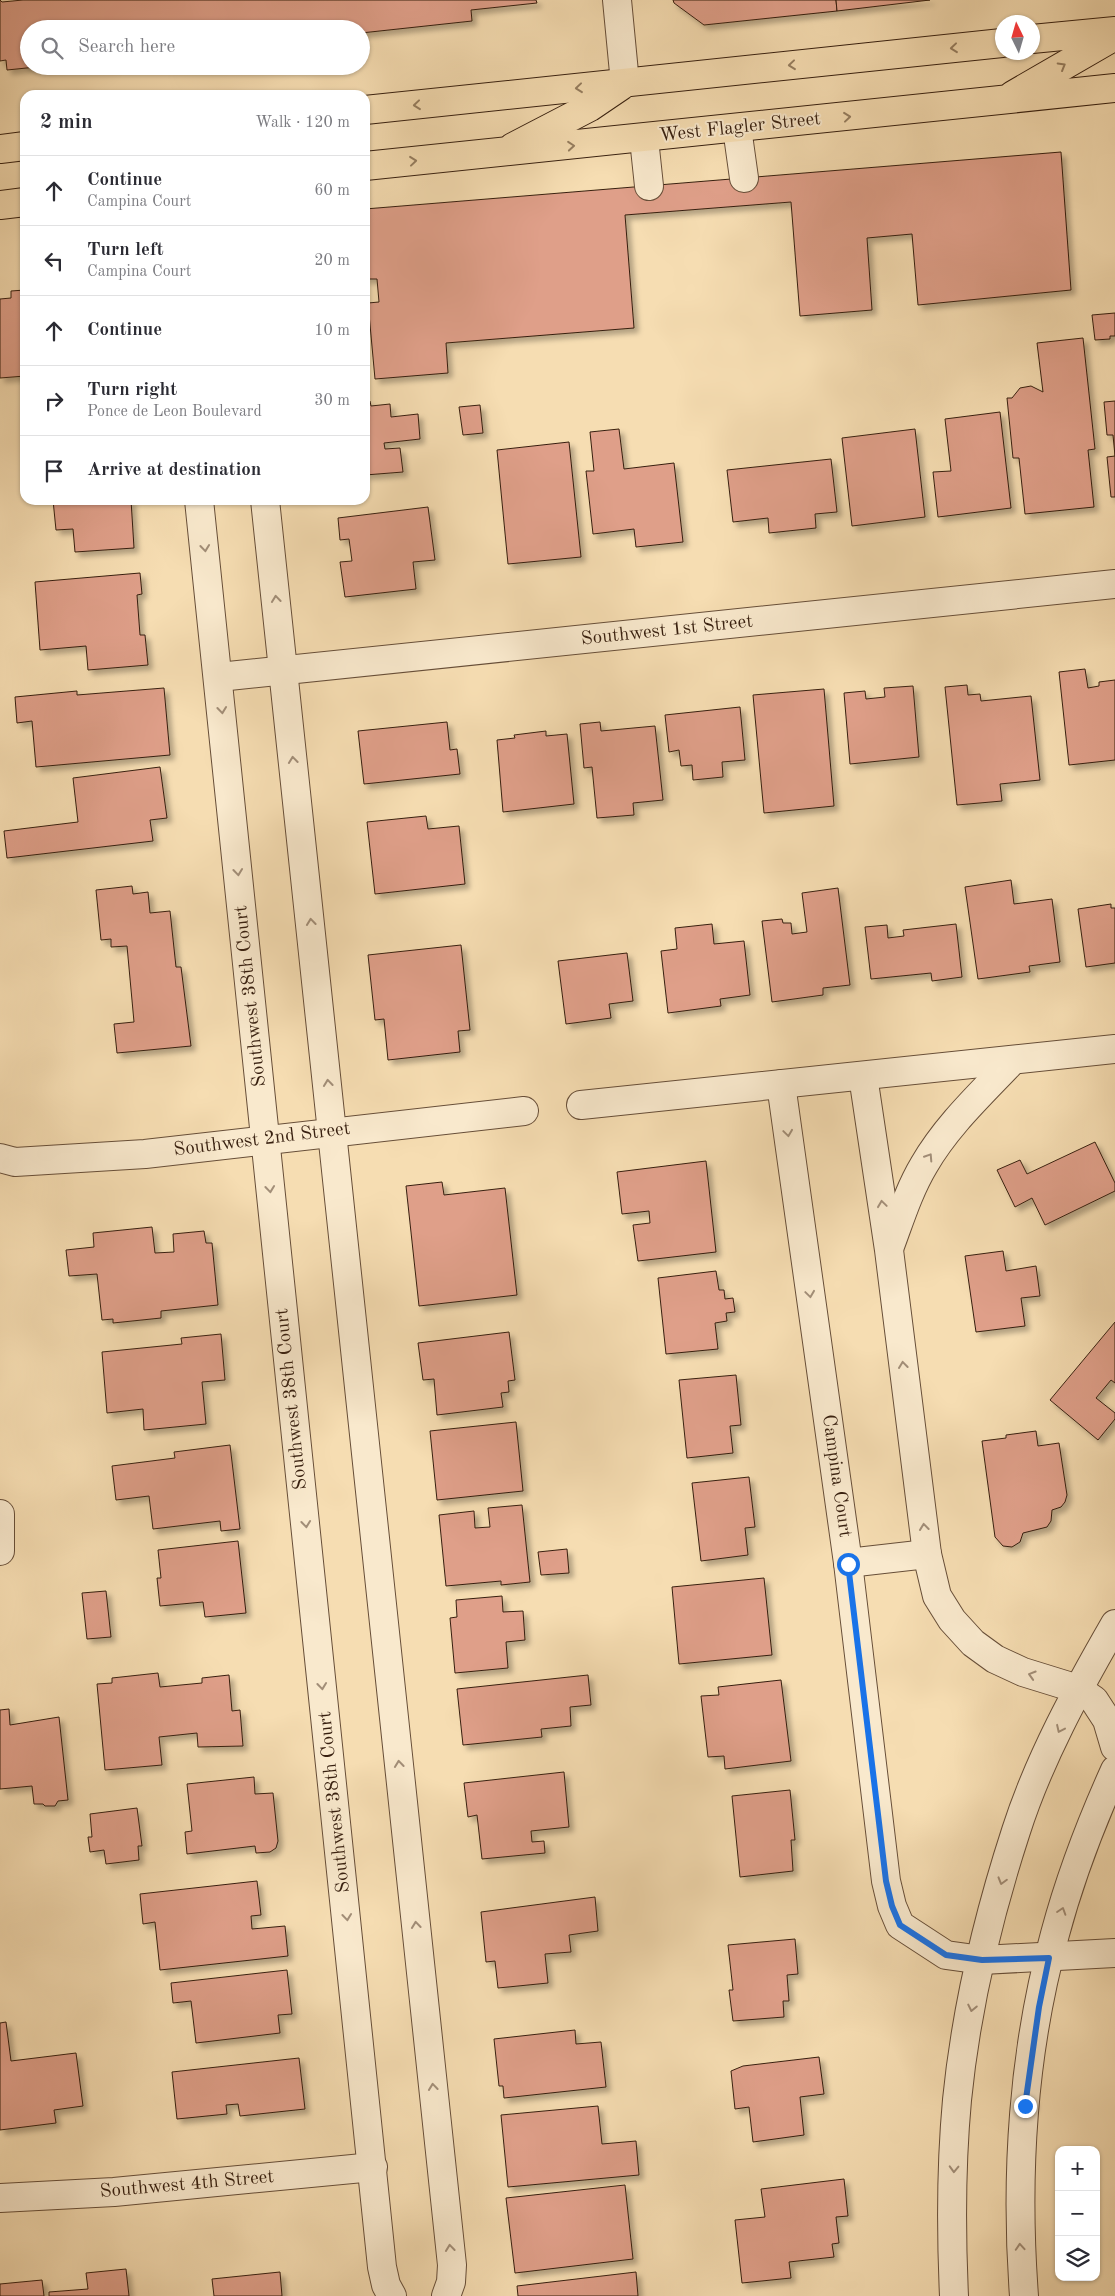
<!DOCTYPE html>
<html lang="en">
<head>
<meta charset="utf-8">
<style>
	:root { --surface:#fff; --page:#f7f7f7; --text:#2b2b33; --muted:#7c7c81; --line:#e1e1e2 }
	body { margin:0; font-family:"Old Standard TT",serif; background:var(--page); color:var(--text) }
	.controls { position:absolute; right:15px; bottom:15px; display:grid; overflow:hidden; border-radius:10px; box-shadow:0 1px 4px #0004 }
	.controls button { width:45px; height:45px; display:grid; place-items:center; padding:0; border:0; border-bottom:1px solid var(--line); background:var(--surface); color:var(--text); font:25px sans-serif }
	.compass { position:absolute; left:995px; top:15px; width:45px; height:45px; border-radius:50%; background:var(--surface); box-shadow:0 1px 4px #0004; rotate:355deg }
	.stop { position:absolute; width:15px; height:15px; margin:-11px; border:4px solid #1a73e8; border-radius:50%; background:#fff }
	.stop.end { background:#1a73e8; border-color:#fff; box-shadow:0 1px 5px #0008 }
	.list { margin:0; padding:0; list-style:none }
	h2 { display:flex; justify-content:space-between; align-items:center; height:65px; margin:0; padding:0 20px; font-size:21px }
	h2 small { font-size:16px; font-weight:400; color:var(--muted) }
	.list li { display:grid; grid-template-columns:32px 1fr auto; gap:15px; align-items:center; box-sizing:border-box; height:70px; padding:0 20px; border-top:1px solid var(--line) }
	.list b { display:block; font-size:19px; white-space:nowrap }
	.list p { margin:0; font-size:16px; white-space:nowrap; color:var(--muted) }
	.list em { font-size:16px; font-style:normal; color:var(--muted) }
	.icon { flex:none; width:28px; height:28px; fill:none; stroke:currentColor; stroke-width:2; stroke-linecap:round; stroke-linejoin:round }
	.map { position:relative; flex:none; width:1115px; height:2296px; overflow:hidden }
	.search { position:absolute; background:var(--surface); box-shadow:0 1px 4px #0004; left:20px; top:20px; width:350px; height:55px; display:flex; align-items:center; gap:12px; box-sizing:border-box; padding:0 18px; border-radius:28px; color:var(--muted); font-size:19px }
	.panel { position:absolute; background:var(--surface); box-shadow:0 1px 4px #0004; left:20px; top:90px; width:350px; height:415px; border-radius:15px }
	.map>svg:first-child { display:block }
</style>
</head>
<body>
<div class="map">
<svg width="1115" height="2296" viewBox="0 0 1115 2296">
	<defs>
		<filter id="shadow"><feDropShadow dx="4.5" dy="4.5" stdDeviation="2.5" flood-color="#0004"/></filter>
	</defs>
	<rect width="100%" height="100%" fill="#f6ddb2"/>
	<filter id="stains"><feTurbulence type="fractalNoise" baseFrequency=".004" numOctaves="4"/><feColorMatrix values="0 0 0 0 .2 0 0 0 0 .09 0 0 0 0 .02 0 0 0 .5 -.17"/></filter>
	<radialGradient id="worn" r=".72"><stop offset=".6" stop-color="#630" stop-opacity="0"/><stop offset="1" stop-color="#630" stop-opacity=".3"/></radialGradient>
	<g fill="#df9f89" stroke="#371f0f" filter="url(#shadow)">
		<polygon points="0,0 2,2 23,0 536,0 537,3 471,10 472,21 361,33 361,29 29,29 29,66 46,66 7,70 6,60 0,61"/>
		<polygon points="673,0 836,0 837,11 704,25 674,3"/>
		<polygon points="836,0 930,0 837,11"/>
		<polygon points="1061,152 1071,290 918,305 912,234 867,238 872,310 800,316 791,202 625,215 634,328 446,343 448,373 375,379 368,303 379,302 377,279 365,279 365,209"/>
		<polygon points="25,290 25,376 0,378 0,299 11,298 11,291"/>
		<polygon points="1115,313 1115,336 1110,336 1110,339 1095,340 1092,315"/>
		<polygon points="1083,338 1095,449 1088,450 1094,507 1025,514 1019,458 1013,458 1007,398 1012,398 1020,388 1031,386 1043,392 1037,343"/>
		<polygon points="370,401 371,406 390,404 391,417 418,414 420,439 384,443 385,449 400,448 403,472 365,475 365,402"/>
		<polygon points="1115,401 1115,456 1113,435 1107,435 1104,402"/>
		<polygon points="480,405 483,433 463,435 459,407"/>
		<polygon points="1000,412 1011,508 938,517 933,472 951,471 945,419"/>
		<polygon points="619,429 624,469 674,463 683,542 636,547 634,529 593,534 586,471 594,471 590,432"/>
		<polygon points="915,429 925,517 852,526 842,438"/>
		<polygon points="569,442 581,557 508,564 497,450"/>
		<polygon points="1115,456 1115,497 1111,497 1107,457"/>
		<polygon points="831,459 837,512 815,514 816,528 769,533 768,518 733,522 727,470"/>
		<polygon points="53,500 131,500 134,548 75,552 73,529 56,530"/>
		<polygon points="428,507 435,560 413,562 416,589 345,597 340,562 352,561 349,539 340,540 338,518"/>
		<polygon points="140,573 142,594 137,595 140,635 145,635 148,665 88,670 86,646 40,650 35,582"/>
		<polygon points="1085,669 1088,688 1099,686 1099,682 1115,680 1115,760 1069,765 1059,672"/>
		<polygon points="967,685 968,695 980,694 981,701 1031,696 1040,780 1000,784 1002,801 957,805 945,687"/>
		<polygon points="913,686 919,757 850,764 844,693 865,691 866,699 885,697 884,688"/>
		<polygon points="164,688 170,755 36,767 32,721 17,723 15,697 77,691 77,695"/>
		<polygon points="824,689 834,806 764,813 753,695"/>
		<polygon points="740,707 745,760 722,762 723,777 693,780 692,765 681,766 679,750 669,752 665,715"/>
		<polygon points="447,722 450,750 457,749 460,774 364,784 358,731"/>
		<polygon points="600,722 601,731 655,726 663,800 633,803 634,815 597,818 592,767 584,768 580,724"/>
		<polygon points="546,731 546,736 567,734 574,804 503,812 497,740 515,738 514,735"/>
		<polygon points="160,767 167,818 150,820 153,841 7,858 4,831 78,822 73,778"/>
		<polygon points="426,816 428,829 459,826 465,884 375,894 367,822"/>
		<polygon points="1011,880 1014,904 1052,899 1060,962 1029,966 1030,972 978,979 965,887"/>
		<polygon points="132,886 133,894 148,892 150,913 170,911 176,967 181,967 191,1046 117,1053 114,1024 134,1022 127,946 111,947 111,939 101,940 96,890"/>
		<polygon points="838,888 850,985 823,988 823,995 772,1002 762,921 782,919 783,923 791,923 792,934 807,932 802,893"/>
		<polygon points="1111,904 1111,908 1115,908 1115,963 1086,967 1078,909"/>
		<polygon points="712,924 714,944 744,941 750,995 720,999 721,1006 668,1013 661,951 677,949 675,928"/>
		<polygon points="956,924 962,977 932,981 931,973 871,979 865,927 887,925 888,938 904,936 903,930"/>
		<polygon points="461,945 470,1030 458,1031 460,1052 388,1060 384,1019 375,1020 368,955"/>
		<polygon points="627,953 633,1001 609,1004 611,1018 566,1024 558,961"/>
		<polygon points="1095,1142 1115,1183 1115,1191 1045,1225 1032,1198 1015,1207 997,1170 1020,1160 1027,1174"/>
		<polygon points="706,1161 716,1252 638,1261 633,1225 650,1223 649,1211 622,1214 617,1172"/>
		<polygon points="442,1182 444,1195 505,1188 517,1295 419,1306 406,1186"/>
		<polygon points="152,1227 155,1253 174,1252 173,1234 204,1231 206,1243 212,1243 218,1305 161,1311 161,1318 113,1323 113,1319 102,1320 97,1274 69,1276 66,1250 94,1247 93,1233"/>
		<polygon points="1003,1251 1006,1271 1036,1266 1040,1296 1021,1298 1025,1326 976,1332 965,1256"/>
		<polygon points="716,1271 719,1290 724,1290 725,1299 733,1298 735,1312 726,1313 727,1321 715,1323 718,1349 666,1354 658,1278"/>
		<polygon points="1115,1322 1115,1383 1111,1380 1096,1398 1115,1413 1115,1419 1098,1440 1050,1400"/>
		<polygon points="509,1332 515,1380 508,1381 509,1392 501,1393 503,1407 437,1415 434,1379 423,1380 418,1343"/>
		<polygon points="221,1334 225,1380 202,1382 206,1424 144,1430 143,1409 107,1413 102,1352 182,1344 181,1338"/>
		<polygon points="736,1375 741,1425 730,1426 733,1453 687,1458 679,1380"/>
		<polygon points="516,1422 523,1491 437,1500 430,1431"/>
		<polygon points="1036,1431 1038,1446 1059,1443 1067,1495 1065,1502 1061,1507 1052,1510 1051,1521 1047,1527 1023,1533 1020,1542 1012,1547 1003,1546 995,1537 982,1441 1006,1438 1006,1435"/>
		<polygon points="230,1445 240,1529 221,1531 220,1521 153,1529 149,1496 116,1500 112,1466 175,1458 174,1452"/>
		<polygon points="749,1477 755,1527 745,1528 748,1555 701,1561 692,1483"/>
		<polygon points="522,1505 530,1582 501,1585 501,1581 446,1586 439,1515 474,1511 475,1528 490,1527 488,1508"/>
		<polygon points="238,1541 246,1613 205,1617 203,1602 160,1606 157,1578 161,1578 158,1550"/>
		<polygon points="567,1549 569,1573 541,1575 538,1552"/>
		<polygon points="764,1578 772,1655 679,1664 672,1587"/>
		<polygon points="106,1591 111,1637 87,1639 82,1593"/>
		<polygon points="502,1596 503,1612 523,1611 525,1640 506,1642 508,1668 455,1673 450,1618 457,1617 456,1600"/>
		<polygon points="158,1673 160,1687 202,1683 202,1678 229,1675 232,1711 240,1710 243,1746 198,1747 197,1733 159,1737 162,1765 105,1770 97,1684 112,1683 112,1678"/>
		<polygon points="588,1675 591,1705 570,1707 571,1726 541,1729 542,1737 463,1745 457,1689"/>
		<polygon points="781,1680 791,1761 725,1769 724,1756 708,1757 701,1696 719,1695 718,1687"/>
		<polygon points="9,1709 10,1725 59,1717 68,1800 58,1801 55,1806 45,1806 43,1804 34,1804 32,1786 0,1789 0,1710"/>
		<polygon points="564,1772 569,1827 531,1831 532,1842 544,1841 545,1853 482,1859 477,1815 468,1817 464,1783"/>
		<polygon points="254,1777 255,1794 273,1793 278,1841 276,1848 270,1852 256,1853 255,1846 187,1854 185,1832 192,1831 187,1784"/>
		<polygon points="790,1790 795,1840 791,1840 793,1871 740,1877 732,1796"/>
		<polygon points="137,1808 142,1846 138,1846 139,1860 106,1864 104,1850 90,1852 88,1837 92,1837 90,1814"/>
		<polygon points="257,1881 261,1915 251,1916 252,1929 285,1926 288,1956 160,1970 155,1922 143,1924 140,1894"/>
		<polygon points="595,1897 598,1931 569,1935 571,1952 545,1954 548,1983 498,1988 495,1961 486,1962 481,1912"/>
		<polygon points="795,1939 798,1974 787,1975 789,2001 783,2001 784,2017 733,2021 729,1990 733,1990 728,1945"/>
		<polygon points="287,1970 292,2014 278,2015 280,2033 196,2043 191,2001 173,2003 171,1983"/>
		<polygon points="6,2022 11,2061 76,2053 83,2106 54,2110 56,2123 0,2130 0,2023"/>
		<polygon points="575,2030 576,2044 601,2042 606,2087 504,2098 503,2086 499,2086 494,2039"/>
		<polygon points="819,2057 824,2094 800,2097 804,2135 753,2142 749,2107 735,2109 731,2071 743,2066"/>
		<polygon points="299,2058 305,2109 240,2116 238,2104 226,2105 227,2114 177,2119 172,2072"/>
		<polygon points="598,2106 602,2144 636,2141 639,2175 508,2187 501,2115"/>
		<polygon points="844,2179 848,2216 836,2217 839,2243 832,2244 834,2257 789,2262 791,2278 742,2283 735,2220 765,2217 761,2189"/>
		<polygon points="625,2185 633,2259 515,2273 506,2198"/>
		<polygon points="126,2269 129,2296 49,2296 49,2292 88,2289 86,2273"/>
		<polygon points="280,2272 282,2296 214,2296 212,2279"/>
		<polygon points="636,2272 638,2296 518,2296 517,2286"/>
		<polygon points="42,2280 44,2296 0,2296 0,2284"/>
	</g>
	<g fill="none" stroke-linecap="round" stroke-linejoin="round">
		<defs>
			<g id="minor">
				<polyline points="617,0 625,83"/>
				<polyline points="737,128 744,178"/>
				<polyline points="644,139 649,186"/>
				<polyline points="199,500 382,2267 386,2285 392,2296"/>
				<polyline points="265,500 452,2265 451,2282 446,2296"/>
				<polyline points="219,677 1115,584"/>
				<polyline points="863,1076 889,1250 927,1554 937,1596 952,1620 973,1643 995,1659 1023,1672 1078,1689 1094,1700 1107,1720 1115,1747"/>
				<polyline points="781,1084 848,1563 886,1881 892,1906 900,1925 946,1955 982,1960 1115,1953"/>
				<polyline points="581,1105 1115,1049"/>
				<polyline points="0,1158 15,1162 145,1154 524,1111"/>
				<path d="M890 1246C900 1219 909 1190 924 1165 947 1125 982 1093 1013 1060"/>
				<polyline points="0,1514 0,1551"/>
				<polyline points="848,1563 927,1554"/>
				<polyline points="0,2198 114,2192 373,2167"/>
				<path d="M954 2296C951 2231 951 2165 957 2100 966 2010 988 1917 1016 1831 1039 1759 1077 1690 1115 1624"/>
				<path d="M1024 2296C1015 2176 1023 2050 1055 1934 1070 1878 1091 1823 1115 1770"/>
			</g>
			<g id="major">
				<polyline points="1032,39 1115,31"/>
				<polyline points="1013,95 1115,36"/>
				<polyline points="365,110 1002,43"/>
				<polyline points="513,147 590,107 621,86"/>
				<polyline points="0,149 25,146"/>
				<polyline points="365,166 1115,88"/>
				<polyline points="0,205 25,202"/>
			</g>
		</defs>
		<use href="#minor" stroke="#674e38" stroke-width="30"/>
		<use href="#major" stroke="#371f0f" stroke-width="30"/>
		<use href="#minor" stroke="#f9e9cd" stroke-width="28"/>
		<use href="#major" stroke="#f6ddb2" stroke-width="28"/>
	</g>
	<defs><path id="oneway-chevron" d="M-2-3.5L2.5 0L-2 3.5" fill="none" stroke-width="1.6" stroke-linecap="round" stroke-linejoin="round" transform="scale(1.25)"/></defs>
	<g stroke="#967e60">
		<use href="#oneway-chevron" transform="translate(954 48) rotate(174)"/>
		<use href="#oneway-chevron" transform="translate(792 65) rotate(174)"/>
		<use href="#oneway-chevron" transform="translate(1062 66) rotate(-30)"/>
		<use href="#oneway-chevron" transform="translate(579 88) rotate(174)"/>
		<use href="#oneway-chevron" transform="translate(417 105) rotate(174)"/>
		<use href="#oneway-chevron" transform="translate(847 117) rotate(-6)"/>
		<use href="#oneway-chevron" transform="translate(571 146) rotate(-5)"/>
		<use href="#oneway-chevron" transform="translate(413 161) rotate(-6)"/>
	</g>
	<g stroke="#a28e78">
		<use href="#oneway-chevron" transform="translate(205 548) rotate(84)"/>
		<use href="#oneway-chevron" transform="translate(276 599) rotate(-96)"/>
		<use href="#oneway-chevron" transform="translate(222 710) rotate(84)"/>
		<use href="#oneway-chevron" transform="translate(293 760) rotate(-96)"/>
		<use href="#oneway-chevron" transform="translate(238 872) rotate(84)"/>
		<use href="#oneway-chevron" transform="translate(311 922) rotate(-96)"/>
		<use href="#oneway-chevron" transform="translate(328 1083) rotate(-96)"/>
		<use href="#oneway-chevron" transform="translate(788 1133) rotate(82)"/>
		<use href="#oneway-chevron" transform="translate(929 1157) rotate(-57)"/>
		<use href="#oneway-chevron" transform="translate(270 1189) rotate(84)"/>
		<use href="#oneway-chevron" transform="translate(882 1204) rotate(-98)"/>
		<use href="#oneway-chevron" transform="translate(810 1294) rotate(82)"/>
		<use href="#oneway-chevron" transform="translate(903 1365) rotate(-97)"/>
		<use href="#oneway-chevron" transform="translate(306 1524) rotate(84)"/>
		<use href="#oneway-chevron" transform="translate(924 1527) rotate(-97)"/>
		<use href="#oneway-chevron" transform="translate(1032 1675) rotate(-163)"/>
		<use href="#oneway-chevron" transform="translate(322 1686) rotate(84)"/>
		<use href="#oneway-chevron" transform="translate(1060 1729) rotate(115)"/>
		<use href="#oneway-chevron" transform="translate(399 1764) rotate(-96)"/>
		<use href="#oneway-chevron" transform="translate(1002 1881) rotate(106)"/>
		<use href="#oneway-chevron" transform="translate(1062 1911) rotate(-72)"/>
		<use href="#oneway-chevron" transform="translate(347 1917) rotate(84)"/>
		<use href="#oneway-chevron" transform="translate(416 1925) rotate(-96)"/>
		<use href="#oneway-chevron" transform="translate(972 2008) rotate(102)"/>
		<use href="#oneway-chevron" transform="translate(433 2087) rotate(-96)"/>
		<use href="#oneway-chevron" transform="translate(954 2169) rotate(92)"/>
		<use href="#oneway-chevron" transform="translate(1020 2247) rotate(-94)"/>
		<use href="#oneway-chevron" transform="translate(450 2248) rotate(-96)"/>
	</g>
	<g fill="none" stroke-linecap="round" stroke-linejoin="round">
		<polyline stroke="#1a73e8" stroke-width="6" points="848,1564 886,1881 892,1906 900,1925 946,1955 982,1960 1049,1958 1039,2007 1025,2106"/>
	</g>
	<g text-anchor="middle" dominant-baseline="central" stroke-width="4" stroke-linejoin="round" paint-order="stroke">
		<g font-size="19" fill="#371f0f" stroke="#f9e9cd">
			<text transform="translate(740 128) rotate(-6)">West Flagler Street</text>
			<text transform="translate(667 631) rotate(-6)">Southwest 1st Street</text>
			<text transform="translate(251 996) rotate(-96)">Southwest 38th Court</text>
			<text transform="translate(262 1140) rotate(-7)">Southwest 2nd Street</text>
			<text transform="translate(292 1399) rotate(-96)">Southwest 38th Court</text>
			<text transform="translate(836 1476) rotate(82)">Campina Court</text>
			<text transform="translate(335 1802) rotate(-96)">Southwest 38th Court</text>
			<text transform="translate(187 2185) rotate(-5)">Southwest 4th Street</text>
		</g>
	</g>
	<rect width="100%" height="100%" filter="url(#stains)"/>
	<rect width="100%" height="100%" fill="url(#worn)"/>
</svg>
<div class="controls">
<button>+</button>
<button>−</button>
<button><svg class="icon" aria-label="layers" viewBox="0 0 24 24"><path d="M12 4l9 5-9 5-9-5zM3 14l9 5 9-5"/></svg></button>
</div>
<svg class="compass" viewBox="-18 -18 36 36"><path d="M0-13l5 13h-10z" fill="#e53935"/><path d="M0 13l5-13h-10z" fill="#7c7c81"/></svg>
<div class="stop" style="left:848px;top:1564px"></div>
<div class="stop end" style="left:1025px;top:2106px"></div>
<div class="search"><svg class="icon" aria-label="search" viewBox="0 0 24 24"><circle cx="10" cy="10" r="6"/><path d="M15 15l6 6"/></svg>Search here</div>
<section class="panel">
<h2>2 min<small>Walk · 120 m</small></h2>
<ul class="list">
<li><svg class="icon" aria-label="ahead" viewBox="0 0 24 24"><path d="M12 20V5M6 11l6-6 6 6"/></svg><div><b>Continue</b><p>Campina Court</p></div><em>60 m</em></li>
<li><svg class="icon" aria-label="left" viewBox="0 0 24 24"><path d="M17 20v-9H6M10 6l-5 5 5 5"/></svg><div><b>Turn left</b><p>Campina Court</p></div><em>20 m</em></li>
<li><svg class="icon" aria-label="ahead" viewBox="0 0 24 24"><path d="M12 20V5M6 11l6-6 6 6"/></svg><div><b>Continue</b></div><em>10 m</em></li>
<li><svg class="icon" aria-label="right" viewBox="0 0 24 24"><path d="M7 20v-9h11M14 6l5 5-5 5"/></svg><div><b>Turn right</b><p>Ponce de Leon Boulevard</p></div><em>30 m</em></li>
<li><svg class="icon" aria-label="arrive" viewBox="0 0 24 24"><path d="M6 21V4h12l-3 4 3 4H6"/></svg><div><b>Arrive at destination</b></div></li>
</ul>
</section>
</div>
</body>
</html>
